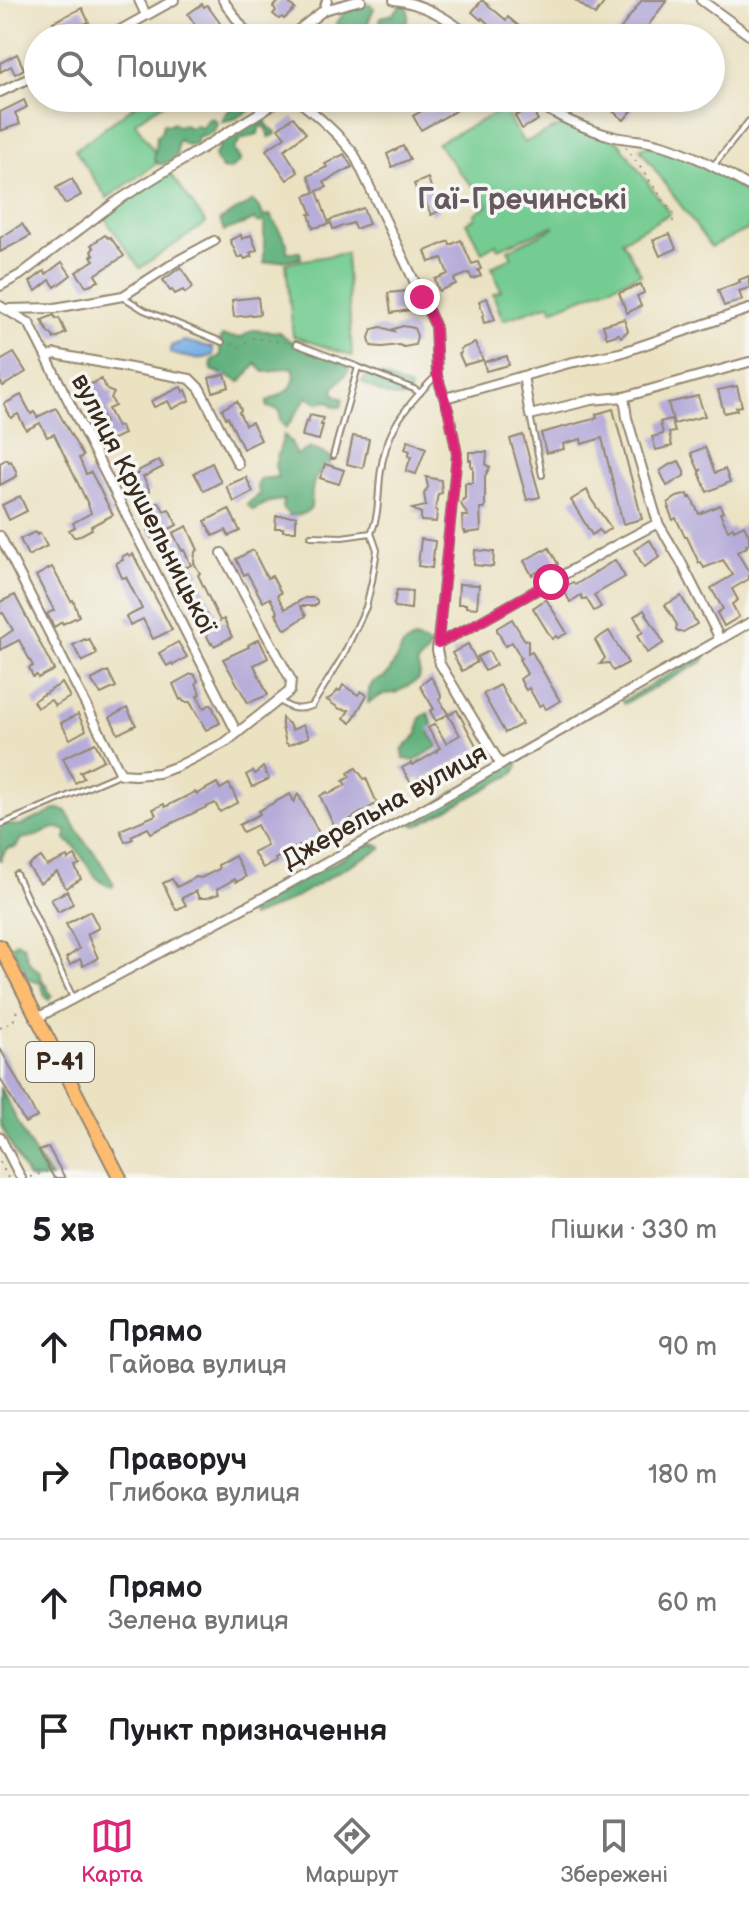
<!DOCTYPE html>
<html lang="uk">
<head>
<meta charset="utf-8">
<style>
	:root { --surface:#fff; --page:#f6f6f6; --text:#202124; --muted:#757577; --line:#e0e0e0; --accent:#db2777 }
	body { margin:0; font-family:"Balsamiq Sans",sans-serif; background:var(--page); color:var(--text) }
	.stop { position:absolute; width:24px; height:24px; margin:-18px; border:6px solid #db2777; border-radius:50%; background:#fff }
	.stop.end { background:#db2777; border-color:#fff; box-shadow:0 2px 8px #0008 }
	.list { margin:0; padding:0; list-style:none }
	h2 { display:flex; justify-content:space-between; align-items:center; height:104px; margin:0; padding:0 32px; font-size:34px }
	h2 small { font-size:26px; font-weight:400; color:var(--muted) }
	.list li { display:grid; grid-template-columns:52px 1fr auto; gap:24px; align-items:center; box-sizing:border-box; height:128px; padding:0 32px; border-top:2px solid var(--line) }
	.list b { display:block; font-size:30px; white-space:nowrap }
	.list p { margin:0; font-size:26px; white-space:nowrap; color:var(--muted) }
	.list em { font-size:26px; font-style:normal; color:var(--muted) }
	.icon { flex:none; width:44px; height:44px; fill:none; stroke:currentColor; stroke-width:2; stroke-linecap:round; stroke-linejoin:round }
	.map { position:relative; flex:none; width:749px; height:1178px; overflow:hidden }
	.search { position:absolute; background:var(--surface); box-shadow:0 4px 12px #0003; left:24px; right:24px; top:24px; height:88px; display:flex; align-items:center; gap:20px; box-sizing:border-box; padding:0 28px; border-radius:44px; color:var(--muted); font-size:30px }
	.sheet { height:616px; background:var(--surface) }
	nav { display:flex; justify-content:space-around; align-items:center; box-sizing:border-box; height:112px; border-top:2px solid var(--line); background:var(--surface); font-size:22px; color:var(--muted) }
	nav a { display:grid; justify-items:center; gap:4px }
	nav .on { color:var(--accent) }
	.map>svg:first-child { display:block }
</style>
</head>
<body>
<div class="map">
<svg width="749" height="1178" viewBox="0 0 749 1178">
	<rect width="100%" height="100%" fill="#f6f6f2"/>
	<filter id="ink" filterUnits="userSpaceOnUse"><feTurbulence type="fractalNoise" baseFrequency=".0125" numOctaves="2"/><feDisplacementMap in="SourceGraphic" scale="16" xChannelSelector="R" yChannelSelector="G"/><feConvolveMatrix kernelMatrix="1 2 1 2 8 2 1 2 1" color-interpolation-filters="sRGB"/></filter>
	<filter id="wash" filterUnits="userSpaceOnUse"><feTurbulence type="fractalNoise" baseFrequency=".006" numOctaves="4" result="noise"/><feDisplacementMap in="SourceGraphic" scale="32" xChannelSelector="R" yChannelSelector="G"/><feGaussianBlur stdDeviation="1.8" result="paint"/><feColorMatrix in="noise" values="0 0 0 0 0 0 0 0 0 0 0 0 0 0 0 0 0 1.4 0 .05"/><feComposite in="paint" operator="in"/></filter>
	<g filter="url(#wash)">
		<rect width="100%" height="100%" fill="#ebe2c2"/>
		<g fill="#74cc92" stroke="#587b58" stroke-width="2">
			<polygon points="145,98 172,98 135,122 160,161 107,198 75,150"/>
			<polygon points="524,99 531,105 508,118 524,143 564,124 618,141 670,214 622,240 641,274 552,310 550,304 503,320 493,294 501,291 492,267 512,257 508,250 554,228 553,226 498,249 496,244 482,252 466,223 475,218 474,214 488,205 480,193 461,174 437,143"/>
			<path d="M644 146C684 148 718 173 749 195V229L711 247 640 149Z"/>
			<polygon points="170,173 206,223 140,268 103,216"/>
			<polygon points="346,253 352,356 293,336 286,263"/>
		</g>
		<g fill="#5fb07c" stroke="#4d6d4d" stroke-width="2">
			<path d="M369 4 374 8 367 25 373 35 378 32 381 17 393 14 401 5 407 6C413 27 401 26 385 33L384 38H364L353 30 336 24 345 12Z"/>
			<polygon points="226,98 257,98 251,110 234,119 222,122 224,116 232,107"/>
			<polygon points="257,117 263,117 268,126 276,132 275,135 269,137 265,127 262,126 259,128 258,134 241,139 234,149 241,161 229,170 222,169 214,157 222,142"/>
			<path d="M209 118 214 119 217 123C215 133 207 136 198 136L197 142 192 145 184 144 179 140 177 142V156L164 164H158L154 159 157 135 161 132 163 124 170 125 173 123 178 126 184 124 190 128 195 125 202 128Z"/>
			<polygon points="253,201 261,210 263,217 270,215 287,243 287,252 300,252 301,258 264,263 264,221 258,223 254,220 224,231 220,220"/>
			<path d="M253 330 279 332 290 341 308 345 321 353 345 363 349 370 333 389 335 395 343 399 341 407H335L328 401 318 403 307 397 286 428 280 421V410L267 407V401C283 394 300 388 293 367 283 367 275 372 264 372L256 364 241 382 212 370 211 361 221 355 219 344 222 336 240 338Z"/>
			<path d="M368 374 385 377 410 388V397C392 401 377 391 362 382Z"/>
			<path d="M284 435 291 442 296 455 311 448 331 457 330 463C311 478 312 484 311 508 304 514 299 517 289 515L283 508 284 500 269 502 253 510 247 504 260 494 257 486 261 479 278 477 275 465Z"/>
			<polygon points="413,639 422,641 431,646 425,656 417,663 420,674 418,680 395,693 384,694 368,703 369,689 373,682 385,677 390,671 403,646"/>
			<polygon points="702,656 705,657 702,662 624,704 622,701"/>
			<polygon points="428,713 432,722 430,734 438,746 415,761 404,759 402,750 418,734 420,718"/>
			<polygon points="510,761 518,761 518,766 513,774 417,826 412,824 419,816 433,808 453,792"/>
			<path d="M56 809 65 810 84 841 95 853 114 884 112 887C87 879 86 852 66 840V831C54 825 53 829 41 834 36 837 27 838 21 839L16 847 6 849 0 861V829L4 824C26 827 19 825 37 818 44 815 49 814 56 809Z"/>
			<path d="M372 844 381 846V849C336 869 298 902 250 917L249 913C276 892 308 877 338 861 351 854 358 847 372 844Z"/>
			<path d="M16 942 24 946C27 959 28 965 40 971L42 980 47 985 48 990 52 995 49 1000 45 996 41 983 30 980 26 976 23 965 15 956 12 945Z"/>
			<polygon points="0,1087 28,1142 51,1178 28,1178 0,1124"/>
		</g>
		<path fill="#77ade5" stroke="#596c82" stroke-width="2" d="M184 341 213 348V355C199 362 184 357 170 353L171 346Z"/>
		<g id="blocks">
			<g fill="#b6acd9">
				<polygon points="281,0 286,0 295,9 284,19 282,17 279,19 273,14 276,11 273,7"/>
				<polygon points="482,0 506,20 508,17 526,32 520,38 503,38 482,18 481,20 472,12"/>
				<polygon points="575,0 606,0 595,15"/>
				<polygon points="642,0 667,0 639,38 620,38 616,35"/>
				<polygon points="202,4 204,7 207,5 220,23 218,27 220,31 210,38 204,38 188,14"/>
				<polygon points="82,8 89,22 71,30 69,26 58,31 53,22"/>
				<polygon points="17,54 24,69 15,74 11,66 0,72 0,63"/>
				<polygon points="445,98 479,98 421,130 413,116"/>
				<polygon points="596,98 626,98 636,106 624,120"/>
				<polygon points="24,100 27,107 15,113 20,124 0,131 0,112"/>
				<polygon points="531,108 538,120 522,129 515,116"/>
				<polygon points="293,117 306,133 284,150 298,172 287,180 266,150 285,137 278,128"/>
				<polygon points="403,146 410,159 392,167 387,154"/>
				<polygon points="344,154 352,167 324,182 327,187 317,191 329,224 313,228 309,214 312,214 305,196 315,192 308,176 327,167 325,164"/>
				<polygon points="428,178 439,211 431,215 424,197 420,198 414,184"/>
				<polygon points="72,179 81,195 65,204 56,188"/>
				<polygon points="363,208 369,224 355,229 353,223 333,229 330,220"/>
				<polygon points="22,224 30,236 0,252 0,238"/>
				<polygon points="670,234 676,249 660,256 653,240"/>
				<polygon points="105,235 108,238 110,237 124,256 95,275 99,281 86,286 76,272 94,260 91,256 94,255 91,251 94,248 91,245"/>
				<polygon points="241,235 242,239 251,235 257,250 250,253 252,256 245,259 243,256 238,258 230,240"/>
				<polygon points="461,240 472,264 478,262 481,269 478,270 481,276 472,279 469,273 454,279 456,284 439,291 435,279 448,274 442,258 429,262 425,251 449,241 450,245"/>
				<polygon points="62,262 71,275 55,287 50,280 36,291 30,282 44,271 46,274"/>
				<polygon points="181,267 193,287 185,293 183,290 175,294 172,290 170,291 163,280"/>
				<polygon points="749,276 749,288 739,291 742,300 724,306 718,290 740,282 739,280"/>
				<polygon points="641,284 644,293 637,296 641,306 627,313 619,293"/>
				<polygon points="407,291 410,310 391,313 388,293"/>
				<polygon points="258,297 260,314 234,317 232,300"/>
				<polygon points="487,298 495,320 484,323 482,316 484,315 479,301"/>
				<polygon points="54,315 56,319 59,318 66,333 54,339 51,333 49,334 42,320"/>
				<polygon points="624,319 628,331 621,337 619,334 607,338 603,325"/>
				<polygon points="403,326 414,328 417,336 415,345 404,347 399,345 382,347 371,346 369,338 372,329 381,327 394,331 393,329"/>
				<polygon points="475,343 483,360 464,365 459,354 461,353 460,349"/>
				<polygon points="14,353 26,372 3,386 0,381 0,361"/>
				<polygon points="507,356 509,365 486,371 484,362"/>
				<polygon points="225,374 229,387 213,392 209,378"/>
				<polygon points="101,379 107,390 114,393 111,398 115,406 108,409 117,427 120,426 124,434 107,442 99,425 105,422 96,405 93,401 84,402 89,397 85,387"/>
				<polygon points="737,386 742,406 736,407 737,410 724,413 718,390"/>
				<polygon points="181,387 183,392 186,390 190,400 172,409 168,401 154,407 151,401"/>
				<polygon points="21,395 31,414 34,412 38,418 37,417 56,408 83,456 79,458 86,474 91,472 113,515 91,526 92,529 77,537 74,537 69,530 75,527 73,523 91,513 87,502 54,434 47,437 40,423 26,430 18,414 11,418 4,404"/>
				<polygon points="698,396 705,416 674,424 668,403"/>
				<polygon points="237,401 241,410 239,412 245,425 252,422 261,440 243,449 228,417 226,418 222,409"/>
				<polygon points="613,409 642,519 623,524 602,438 582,444 581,439 563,444 564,449 546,453 541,433 597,418 596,414"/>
				<polygon points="310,415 323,418 321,425 323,425 319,440 302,436 306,421 308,422"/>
				<polygon points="671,419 675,432 669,433 672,446 656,450 652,437 663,434 660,422"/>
				<polygon points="523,435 540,497 527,500 510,439"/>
				<polygon points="353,436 369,439 363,468 347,464"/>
				<polygon points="408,440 426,448 416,474 406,471 411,457 408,456 410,451 405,449"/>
				<polygon points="705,447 715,473 725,469 730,482 707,492 699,472 702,469 699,471 691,453"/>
				<polygon points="469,452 487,452 486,465 490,467 485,476 485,508 480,508 481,531 465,533 465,531 463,531 462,516 468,516 461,504 463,499 465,499 465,483 473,483 473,467 471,467 471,460 469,460"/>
				<polygon points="7,459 9,462 11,461 17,473 16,474 17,476 0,485 0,463"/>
				<polygon points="159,460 163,467 143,477 150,491 136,498 127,479 139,473 138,471"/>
				<polygon points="679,461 684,471 684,476 667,486 660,471 669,465"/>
				<polygon points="212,463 221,482 204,491 194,473"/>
				<polygon points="325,464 344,470 339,484 320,478"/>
				<polygon points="246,477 253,492 234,502 226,486"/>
				<polygon points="426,477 441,480 442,493 438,494 435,509 437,512 436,522 421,521 421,513 412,509 426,506 424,494 428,487"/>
				<polygon points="587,490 591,499 611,528 602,534 599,530 592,535 571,500"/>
				<polygon points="688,494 689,498 691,497 699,514 720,505 723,512 720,513 728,530 733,527 734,530 744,525 749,536 749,544 746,545 747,547 737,552 749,572 749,579 732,589 738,600 732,604 739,617 724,626 717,613 723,609 711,588 733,575 723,560 704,568 701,562 699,563 687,537 685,537 676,518 673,520 668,508 670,508 668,503 677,497"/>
				<polygon points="20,496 27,511 9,520 2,505"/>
				<polygon points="159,502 164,511 169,509 177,525 152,538 148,530 152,528 145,516 148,514 145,510"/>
				<polygon points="229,509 240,531 229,536 226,530 213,536 205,521"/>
				<polygon points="276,516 296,516 296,531 283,531 283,528 275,528"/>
				<polygon points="187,526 198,550 195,552 194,563 200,573 198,575 220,621 224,619 232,637 214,646 212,643 211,644 203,628 211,624 205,613 198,617 193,606 195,605 187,589 184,590 180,581 182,580 177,572 191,565 184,550 182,551 173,533"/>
				<polygon points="35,532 37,535 40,533 47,546 28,556 20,539"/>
				<polygon points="421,539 435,541 432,568 418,566"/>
				<polygon points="650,540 660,557 644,567 634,550"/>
				<polygon points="549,548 558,564 546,572 543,568 532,575 524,561 543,550 544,551"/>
				<polygon points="253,550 267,578 272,576 281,593 277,595 285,609 305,598 314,598 317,600 317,604 314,606 300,606 306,616 286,629 284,628 276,614 278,613 270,598 263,602 247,573 244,575 236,559"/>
				<polygon points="475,550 494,552 493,567 474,565"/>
				<polygon points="127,554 130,556 133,554 172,630 153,639 143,619 130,625 126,617 142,609 126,577 122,578 116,563 123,560 122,557"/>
				<polygon points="615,560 625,577 594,595 601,607 594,611 586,598 583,600 581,595 570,602 563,588 573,582 575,585"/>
				<polygon points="52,567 71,601 73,600 79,616 63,624 62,622 54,627 47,614 54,610 36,576"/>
				<polygon points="459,584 479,585 477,608 466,607 466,604 458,604"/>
				<polygon points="397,590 412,591 411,609 395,607 394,604"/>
				<polygon points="15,595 54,670 38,678 37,675 33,677 29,668 33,666 19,640 0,650 0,639 13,630 3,613 0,614 0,602"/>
				<polygon points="681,596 697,624 683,632 678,632 676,630 677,625 665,605"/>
				<polygon points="546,599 567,633 558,638 556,636 552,639 533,608"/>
				<polygon points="644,610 664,643 647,653 637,636 643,632 634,616"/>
				<polygon points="512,619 524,639 528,641 528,654 532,652 560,701 546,709 543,704 539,706 529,688 526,690 524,687 520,679 527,674 519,659 521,658 512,642 505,646 497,630 497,628"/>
				<polygon points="609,631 628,663 613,671 609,663 600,664 605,658 595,640"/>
				<polygon points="85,639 86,641 89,639 97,654 82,662 73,645"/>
				<polygon points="259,639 268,658 254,665 268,695 248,703 223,659 249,647 248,645"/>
				<polygon points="178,642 187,657 173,665 172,663 167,666 159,653"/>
				<polygon points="468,644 477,662 462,671 452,653"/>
				<polygon points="489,651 496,665 485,671 477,657"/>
				<polygon points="108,671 116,687 101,694 91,680"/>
				<polygon points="191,674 194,674 198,681 196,683 200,694 197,696 204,708 211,704 220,723 206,730 190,702 184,702 182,699 180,700 173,684"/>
				<polygon points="431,677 440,692 441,697 439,699 448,714 436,721 430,711 434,709 420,686"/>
				<polygon points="62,683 70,697 55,706 51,700 37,708 33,701"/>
				<polygon points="343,685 358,695 361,691 367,695 351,723 344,718 349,710 340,709 327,700 334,695 338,690 340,691"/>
				<polygon points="500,685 522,724 505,733 483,694"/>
				<polygon points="127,708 136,725 118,734 110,717"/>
				<polygon points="457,710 478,749 421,781 419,778 411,783 402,768 411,763 412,765 420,761 437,751 436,750 440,748 428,728 435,724 446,743 460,735 448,715"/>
				<polygon points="78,714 86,730 70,739 61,723"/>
				<polygon points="282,718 289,724 292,730 303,725 309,737 289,745 286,743 282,727"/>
				<polygon points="95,743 104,760 80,772 84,778 75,783 63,758"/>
				<polygon points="263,767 269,779 252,787 246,775 253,771 255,774"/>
				<polygon points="356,768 364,779 366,778 377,803 335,828 320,796 327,792 329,794 346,785 343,781 350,777 348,773"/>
				<polygon points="217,783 220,789 229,784 238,802 220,812 215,803 151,833 148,828 131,836 133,839 125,842 120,830 156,815 153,809 164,804 165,807 195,792 197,794"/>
				<polygon points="290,794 294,802 298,794 325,844 315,849 311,841 299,846 298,849 295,848 275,859 276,862 263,868 253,852 267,845 257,825 243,832 239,825 260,814 258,811"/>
				<polygon points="75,856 80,865 75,867 81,879 66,888 57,872 40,883 28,866 41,857 47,866 67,857 68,860"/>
				<polygon points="235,856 246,877 236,882 235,879 217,889 219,894 207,898 199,898 196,891 182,898 186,905 176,910 163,883 172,879 177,887 196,877 201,878 219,869 218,865"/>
				<polygon points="67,891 73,904 58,912 51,899"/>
				<polygon points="90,911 99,928 87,934 98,958 83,966 80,959 70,965 66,958 79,949 66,924"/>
				<polygon points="0,1048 37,1117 25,1123 0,1078"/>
				<polygon points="48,1147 65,1178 54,1178 39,1151"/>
			</g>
		</g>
	</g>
	<g filter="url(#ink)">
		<use href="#blocks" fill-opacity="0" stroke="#938670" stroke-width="2"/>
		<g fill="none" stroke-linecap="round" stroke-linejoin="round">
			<defs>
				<g id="service">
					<polyline points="395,101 401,98"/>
					<polyline points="713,166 749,121"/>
					<polyline points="125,298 144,310 222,342"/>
					<polyline points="296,344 358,367"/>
					<polyline points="530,415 542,475"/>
					<polyline points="333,456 358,367 414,389 420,393"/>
					<path d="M311 536 342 537 371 533C379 516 378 496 380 477 385 430 405 407 437 375"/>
					<path d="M279 700C290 710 298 710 312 706L343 656 366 607 372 581 377 550 371 533"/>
					<polyline points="0,825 119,774"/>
					<polyline points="16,874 73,998"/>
				</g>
				<g id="minor">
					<polyline points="139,0 146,15"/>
					<polyline points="223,0 250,38"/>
					<path d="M394 0C422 3 451 19 471 38"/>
					<polyline points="701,0 749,35"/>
					<polyline points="324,10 361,0"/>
					<polyline points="106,38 174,0"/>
					<polyline points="288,38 324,10 327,0"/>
					<polyline points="0,92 38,74"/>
					<path d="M295 98C317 115 337 132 354 154L435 325 437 375 449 413 457 454 437 650 440 664 501 765"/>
					<path d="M529 98C556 116 583 129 615 137 629 140 644 140 658 144 690 152 720 170 749 186"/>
					<polyline points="0,286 20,275 117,201 283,98"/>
					<polyline points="0,306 29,323 237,733"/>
					<polyline points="8,309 55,308 123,296 177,261 214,241"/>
					<polyline points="47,358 55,354 190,379 200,389 238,464"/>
					<polyline points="523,376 530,415 591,400 624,397 749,362"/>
					<polyline points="624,397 627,418 658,523 680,560 717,633 719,640"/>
					<polyline points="445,398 569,363 620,353 749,309"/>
					<polyline points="0,536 121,774 135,775 159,773 178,766 226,742 290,691 291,680 222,553"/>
					<polyline points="438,643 471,627 618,544 658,523"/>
					<polyline points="37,1018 279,889 439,800 749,623"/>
					<polyline points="0,1137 21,1178"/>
				</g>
				<polyline id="primary" points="0,946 120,1178"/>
			</defs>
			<use href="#service" stroke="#938670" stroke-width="8"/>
			<use href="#minor" stroke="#938670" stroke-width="12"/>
			<use href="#primary" stroke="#938670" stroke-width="16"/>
			<g stroke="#938670" stroke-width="2" stroke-dasharray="2 6" stroke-linecap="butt">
				<polyline points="626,147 673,214 673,222"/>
				<polyline points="231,344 239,347 253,338 289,343"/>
				<polyline points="0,1028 13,1022 18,1007"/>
				<polyline points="0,1162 8,1178"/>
				<polyline points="30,1177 46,1172"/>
			</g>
			<use href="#service" stroke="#fff" stroke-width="4"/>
			<use href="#minor" stroke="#fff" stroke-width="8"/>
			<use href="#primary" stroke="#febc70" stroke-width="12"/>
		</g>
	</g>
	<g fill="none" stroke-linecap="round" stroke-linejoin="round" filter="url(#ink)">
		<polyline stroke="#db2777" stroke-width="10" points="422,297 435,325 437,375 449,413 457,454 438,643 471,627 551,582"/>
	</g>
	<g text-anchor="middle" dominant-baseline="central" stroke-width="7" stroke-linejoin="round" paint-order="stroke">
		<rect fill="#f6f6f2" stroke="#73675e" stroke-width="2" x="26" y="1042" width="68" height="40" rx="6"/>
		<g font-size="24" font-weight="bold" fill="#3b2a1e">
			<text x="60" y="1062">Р-41</text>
		</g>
		<g font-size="26" fill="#3b2a1e" stroke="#f6f6f2">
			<text transform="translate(143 504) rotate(63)">вулиця Крушельницької</text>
			<text transform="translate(385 807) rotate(-29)">Джерельна вулиця</text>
		</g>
		<g font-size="30" font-weight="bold" fill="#66585f" stroke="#f6f6f2">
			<text x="522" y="200">Гаї-Гречинські</text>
		</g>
	</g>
</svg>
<div class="stop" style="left:551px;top:582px"></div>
<div class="stop end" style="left:422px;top:297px"></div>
<div class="search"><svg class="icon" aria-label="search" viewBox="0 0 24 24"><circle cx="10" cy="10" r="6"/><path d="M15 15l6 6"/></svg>Пошук</div>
</div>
<section class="sheet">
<h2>5 хв<small>Пішки · 330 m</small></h2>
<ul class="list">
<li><svg class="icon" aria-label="ahead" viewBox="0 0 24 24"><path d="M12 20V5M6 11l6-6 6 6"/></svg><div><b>Прямо</b><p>Гайова вулиця</p></div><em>90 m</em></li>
<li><svg class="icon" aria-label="right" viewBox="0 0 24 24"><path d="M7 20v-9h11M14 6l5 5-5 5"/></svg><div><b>Праворуч</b><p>Глибока вулиця</p></div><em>180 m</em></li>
<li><svg class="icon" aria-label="ahead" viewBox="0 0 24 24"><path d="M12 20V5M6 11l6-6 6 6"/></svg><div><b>Прямо</b><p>Зелена вулиця</p></div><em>60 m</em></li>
<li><svg class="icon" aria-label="arrive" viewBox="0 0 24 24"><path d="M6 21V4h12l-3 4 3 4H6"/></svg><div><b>Пункт призначення</b></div></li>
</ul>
</section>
<nav>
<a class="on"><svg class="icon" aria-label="map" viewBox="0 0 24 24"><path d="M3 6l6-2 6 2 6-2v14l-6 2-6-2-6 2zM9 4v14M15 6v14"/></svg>Карта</a>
<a><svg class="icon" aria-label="directions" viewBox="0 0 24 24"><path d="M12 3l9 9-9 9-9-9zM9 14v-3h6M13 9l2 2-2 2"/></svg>Маршрут</a>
<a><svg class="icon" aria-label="saved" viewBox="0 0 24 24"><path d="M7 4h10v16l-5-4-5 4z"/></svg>Збережені</a>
</nav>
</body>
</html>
